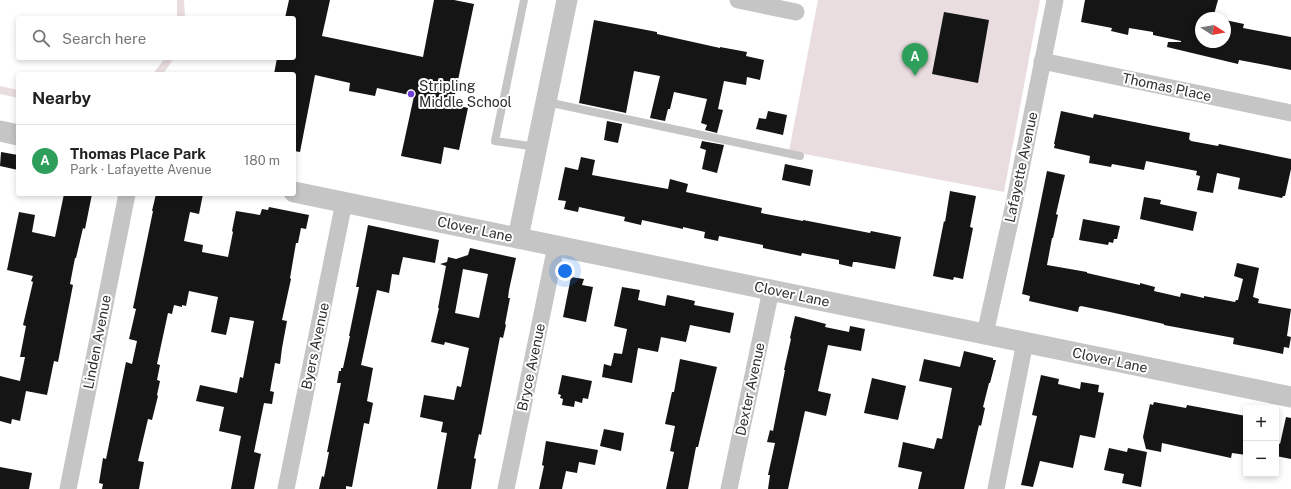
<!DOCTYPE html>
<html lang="en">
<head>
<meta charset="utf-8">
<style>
	:root { --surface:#fff; --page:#f6f6f6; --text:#222; --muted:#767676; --line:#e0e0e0; --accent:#2563eb }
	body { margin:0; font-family:"Public Sans",sans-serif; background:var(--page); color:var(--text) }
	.controls { position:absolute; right:12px; bottom:12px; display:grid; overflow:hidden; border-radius:4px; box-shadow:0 2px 6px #0003 }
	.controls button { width:36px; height:36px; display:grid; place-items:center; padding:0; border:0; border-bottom:1px solid var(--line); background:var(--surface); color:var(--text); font:20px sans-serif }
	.compass { position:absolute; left:1195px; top:12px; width:36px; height:36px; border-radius:50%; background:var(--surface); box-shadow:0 2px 6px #0003; rotate:101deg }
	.you { position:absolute; left:565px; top:271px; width:14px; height:14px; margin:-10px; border:3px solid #fff; border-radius:50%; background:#1a73e8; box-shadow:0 0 0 6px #1a73e833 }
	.badge { display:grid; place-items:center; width:26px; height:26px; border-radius:50%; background:var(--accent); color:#fff; font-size:13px; font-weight:700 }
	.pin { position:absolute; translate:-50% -33px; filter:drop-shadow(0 1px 2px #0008) }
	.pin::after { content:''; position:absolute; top:21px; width:14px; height:12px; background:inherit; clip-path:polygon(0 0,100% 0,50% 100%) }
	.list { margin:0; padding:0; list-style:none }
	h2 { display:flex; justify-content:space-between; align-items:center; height:52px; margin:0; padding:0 16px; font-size:17px }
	h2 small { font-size:13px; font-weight:400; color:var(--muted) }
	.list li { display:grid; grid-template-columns:26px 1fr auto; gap:12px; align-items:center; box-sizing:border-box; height:72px; padding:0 16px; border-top:1px solid var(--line) }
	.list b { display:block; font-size:15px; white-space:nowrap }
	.list p { margin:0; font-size:13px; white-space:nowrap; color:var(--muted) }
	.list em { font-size:13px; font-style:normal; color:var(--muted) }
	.icon { flex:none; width:22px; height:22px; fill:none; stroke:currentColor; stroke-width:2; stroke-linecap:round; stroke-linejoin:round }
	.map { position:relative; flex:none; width:1291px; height:489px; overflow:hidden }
	.search { position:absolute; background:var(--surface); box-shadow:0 2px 6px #0003; left:16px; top:16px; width:280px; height:44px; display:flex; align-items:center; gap:10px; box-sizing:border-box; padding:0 14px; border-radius:4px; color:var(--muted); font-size:15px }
	.panel { position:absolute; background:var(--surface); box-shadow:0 2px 6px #0003; left:16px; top:72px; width:280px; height:124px; border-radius:4px }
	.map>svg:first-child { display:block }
</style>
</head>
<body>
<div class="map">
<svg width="1291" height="489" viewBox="0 0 1291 489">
	<rect width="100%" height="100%" fill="#fff"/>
	<g fill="#eadddf">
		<polygon points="177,0 184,0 185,18 177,18"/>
		<polygon points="818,0 1040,0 1004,192 789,151"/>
		<polygon points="165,58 174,58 163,74 153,74"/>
		<polygon points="0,86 18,90 18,98 0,94"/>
	</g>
	<g fill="#151515" fill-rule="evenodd">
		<polygon points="289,0 330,0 322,36 423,57 434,0 454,0 474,4 453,104 468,108 459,150 444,147 441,164 401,156 414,96 377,88 375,96 349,91 350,83 315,75 300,152 294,151 294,74 274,74 277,58 294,58 294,18 285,18"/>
		<polygon points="1085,0 1218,0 1213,18 1201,18 1201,42 1225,42 1225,20 1244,24 1243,28 1291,37 1291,70 1239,60 1238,64 1167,47 1168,42 1181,42 1181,41 1153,35 1153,32 1129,28 1128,35 1111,31 1112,28 1081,22"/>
		<polygon points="944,12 989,20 978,83 932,74"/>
		<polygon points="594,20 657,32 657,34 720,48 720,47 747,52 746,56 764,60 760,80 747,77 746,85 724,81 718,109 723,110 717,133 705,130 707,125 701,123 707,99 674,92 670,109 668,109 665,121 650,118 660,76 634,71 626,113 579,103"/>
		<polygon points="768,111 787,115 783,135 756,129 759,118 766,119"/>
		<polygon points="1061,111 1093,118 1094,114 1159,127 1190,133 1189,139 1191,141 1218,146 1219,144 1291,159 1291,169 1285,196 1283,196 1282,198 1238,189 1240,178 1217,173 1213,193 1197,190 1200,176 1196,175 1197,171 1146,161 1144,170 1112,164 1111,167 1089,163 1090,156 1054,148 1055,144 1054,144"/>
		<polygon points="607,121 622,124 618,143 604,140"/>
		<polygon points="702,141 724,145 717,173 702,169 706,150 700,148"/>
		<polygon points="1,152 18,155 18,170 0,166"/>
		<polygon points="581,157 595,160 592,175 668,189 670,179 688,184 686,192 762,208 761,213 803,221 803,220 870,233 871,231 901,237 895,269 856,262 853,262 852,267 839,264 839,260 802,253 801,256 763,248 763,245 719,236 718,241 704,238 705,232 683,227 683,229 642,220 641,225 624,221 625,217 579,207 578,212 564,209 566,201 558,200 565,167 578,170"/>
		<polygon points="785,164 813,170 810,186 782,180"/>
		<polygon points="1047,171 1065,175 1056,214 1058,215 1053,238 1052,238 1047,265 1087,272 1087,273 1140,285 1140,283 1155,287 1154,291 1180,297 1181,293 1204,298 1204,296 1235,302 1236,300 1238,300 1243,279 1234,276 1237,263 1259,268 1253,297 1259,299 1258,303 1291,309 1287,336 1291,337 1289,348 1284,347 1283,354 1269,351 1233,344 1234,338 1164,325 1164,324 1110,312 1081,306 1079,307 1078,312 1029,301 1030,296 1022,294"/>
		<polygon points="950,191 976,196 970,227 973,228 963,279 954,277 953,280 933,276 944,221 945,222"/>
		<polygon points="64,194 92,194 85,229 83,228 76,258 75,258 70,284 73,285 58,362 54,361 47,395 26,391 20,421 12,419 11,424 0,421 0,376 20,381 25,357 20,357 26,326 23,325 33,282 31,281 33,276 7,270 19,212 35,215 32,232 55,237"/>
		<polygon points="156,194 203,194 199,214 190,212 184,241 203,245 202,252 228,257 233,232 232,231 236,211 260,215 262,209 268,210 269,207 309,215 306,229 301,228 298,243 296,243 290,278 291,279 282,320 287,321 282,348 280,364 275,363 270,391 274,392 272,404 264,403 254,452 261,454 254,489 231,489 241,436 219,431 224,407 196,401 200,385 237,393 240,377 243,378 254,321 230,317 226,335 211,332 218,297 189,291 186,306 182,305 182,307 174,305 172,314 168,313 157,364 160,365 157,380 160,381 157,395 158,396 152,420 148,419 138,461 144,462 139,489 102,489 103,484 99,483 103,458 106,459 126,362 132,364 137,341 129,339 136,309 133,308 153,211 152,211"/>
		<polygon points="1144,197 1161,200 1160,204 1197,212 1193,231 1140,219"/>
		<polygon points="1083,219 1120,226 1117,239 1114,239 1113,243 1109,242 1108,245 1079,240"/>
		<polygon points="368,225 439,240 435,263 403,257 399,275 392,274 389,293 377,290 361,365 373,368 367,401 373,403 369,424 364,423 352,487 346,486 346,489 319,489 322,476 324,477 329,452 327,452 341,383 337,383 339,371 341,371 341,368 343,368 350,336 349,336 359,287 356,287"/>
		<path d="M470 248 516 258 509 290 508 298H510L505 324 506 325 503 338 500 337 481 435 479 434 474 458 476 459 471 489H437L447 433 441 432 443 422 420 417 424 395 454 400 457 386 461 387 469 348 445 342 444 345 431 342 439 308H438L446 266 440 264 447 262 448 257 456 259 468 255ZM463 269 488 274 479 318 455 313Z"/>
		<polygon points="571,277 584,279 582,285 593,287 586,322 563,317"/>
		<polygon points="622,287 640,290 638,300 665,306 667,295 695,301 694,305 734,313 730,333 690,325 686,342 661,337 658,352 638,348 632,383 602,377 604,364 611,366 614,353 622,354 627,329 614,326"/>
		<polygon points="795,316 826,324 825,327 849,332 850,326 865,329 861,351 828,345 818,391 831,394 826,416 805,411 788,489 768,489 770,475 768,475 775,443 767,442 770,430 773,431 785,370 784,370 791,339 790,338"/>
		<polygon points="964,351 993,358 993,360 996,360 990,383 989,383 983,407 985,408 981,426 979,425 964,489 918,489 922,472 898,467 903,442 934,449 937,438 942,439 952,388 919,381 924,359 960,367"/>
		<polygon points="680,359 717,367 698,447 696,447 688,489 666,489 674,452 670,451 675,426 665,424 672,392 674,392"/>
		<polygon points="562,375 592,381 588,399 583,398 582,403 575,401 574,407 562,405 563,399 560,398 561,395 558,394"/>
		<polygon points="1041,375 1059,379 1058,384 1080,389 1081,382 1099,385 1098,392 1104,393 1095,438 1080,435 1073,468 1040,461 1033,487 1021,485 1037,416 1032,415"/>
		<polygon points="872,378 906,386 898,420 864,413"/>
		<polygon points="1154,402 1186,408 1187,405 1246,416 1246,455 1232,453 1231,458 1162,443 1161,452 1146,449 1143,437 1150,404 1153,405"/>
		<polygon points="1286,417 1291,418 1291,459 1276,456 1278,443 1280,444"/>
		<polygon points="604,429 624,433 621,451 600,446"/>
		<polygon points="546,441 598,450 595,465 579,462 577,473 566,471 562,489 539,489 544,466 542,465"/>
		<polygon points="1109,448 1127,452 1128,448 1147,452 1141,487 1122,483 1124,474 1104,470"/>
		<polygon points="0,467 32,473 29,489 0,489"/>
	</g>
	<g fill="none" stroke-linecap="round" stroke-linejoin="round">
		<g stroke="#c5c5c5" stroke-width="8">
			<polyline points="524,0 495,141 537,147"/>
			<polyline points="547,102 800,156"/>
		</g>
		<g stroke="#c5c5c5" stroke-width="17">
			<polyline points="738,0 796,12"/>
			<polyline points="1042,61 1291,113"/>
			<polyline points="985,334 1015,199 1055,0"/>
			<polyline points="68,489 127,194"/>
			<polyline points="286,489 344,202"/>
			<polyline points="506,489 556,246"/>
			<polyline points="729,489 771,290"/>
			<polyline points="996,489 1025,342"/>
		</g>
		<g stroke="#c5c5c5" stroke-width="21">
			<polyline points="0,131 18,135"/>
			<polyline points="294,192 1291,397"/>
			<polyline points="518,238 567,0"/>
		</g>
	</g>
	<circle fill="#703fd6" stroke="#fff" stroke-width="1.5" cx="411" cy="94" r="4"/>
	<g text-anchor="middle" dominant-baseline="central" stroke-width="4" stroke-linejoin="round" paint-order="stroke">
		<g font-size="14" fill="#2e2e2e" stroke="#fff" text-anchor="start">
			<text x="419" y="86">Stripling<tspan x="419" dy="16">Middle School</tspan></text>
		</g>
		<g font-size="14" fill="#2e2e2e" stroke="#fff">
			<text transform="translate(1167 87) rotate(12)">Thomas Place</text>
			<text transform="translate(1021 167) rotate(-78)">Lafayette Avenue</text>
			<text transform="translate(475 229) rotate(12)">Clover Lane</text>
			<text transform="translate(792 294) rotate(12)">Clover Lane</text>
			<text transform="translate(97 342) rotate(-79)">Linden Avenue</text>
			<text transform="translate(315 346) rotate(-78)">Byers Avenue</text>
			<text transform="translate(1110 360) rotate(12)">Clover Lane</text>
			<text transform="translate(531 367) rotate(-78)">Bryce Avenue</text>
			<text transform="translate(750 389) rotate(-78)">Dexter Avenue</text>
		</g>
	</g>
</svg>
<div class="controls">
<button>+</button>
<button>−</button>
</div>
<svg class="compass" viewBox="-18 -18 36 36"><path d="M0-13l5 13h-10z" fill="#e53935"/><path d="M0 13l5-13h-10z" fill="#767676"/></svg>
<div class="you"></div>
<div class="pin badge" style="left:915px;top:76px;background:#2e9e5b">A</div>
<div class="search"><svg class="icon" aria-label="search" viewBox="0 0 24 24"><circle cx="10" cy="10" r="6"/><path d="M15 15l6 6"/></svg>Search here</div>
<section class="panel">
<h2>Nearby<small></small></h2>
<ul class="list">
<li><span class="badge" style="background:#2e9e5b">A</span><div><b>Thomas Place Park</b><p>Park · Lafayette Avenue</p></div><em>180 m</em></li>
</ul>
</section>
</div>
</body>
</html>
